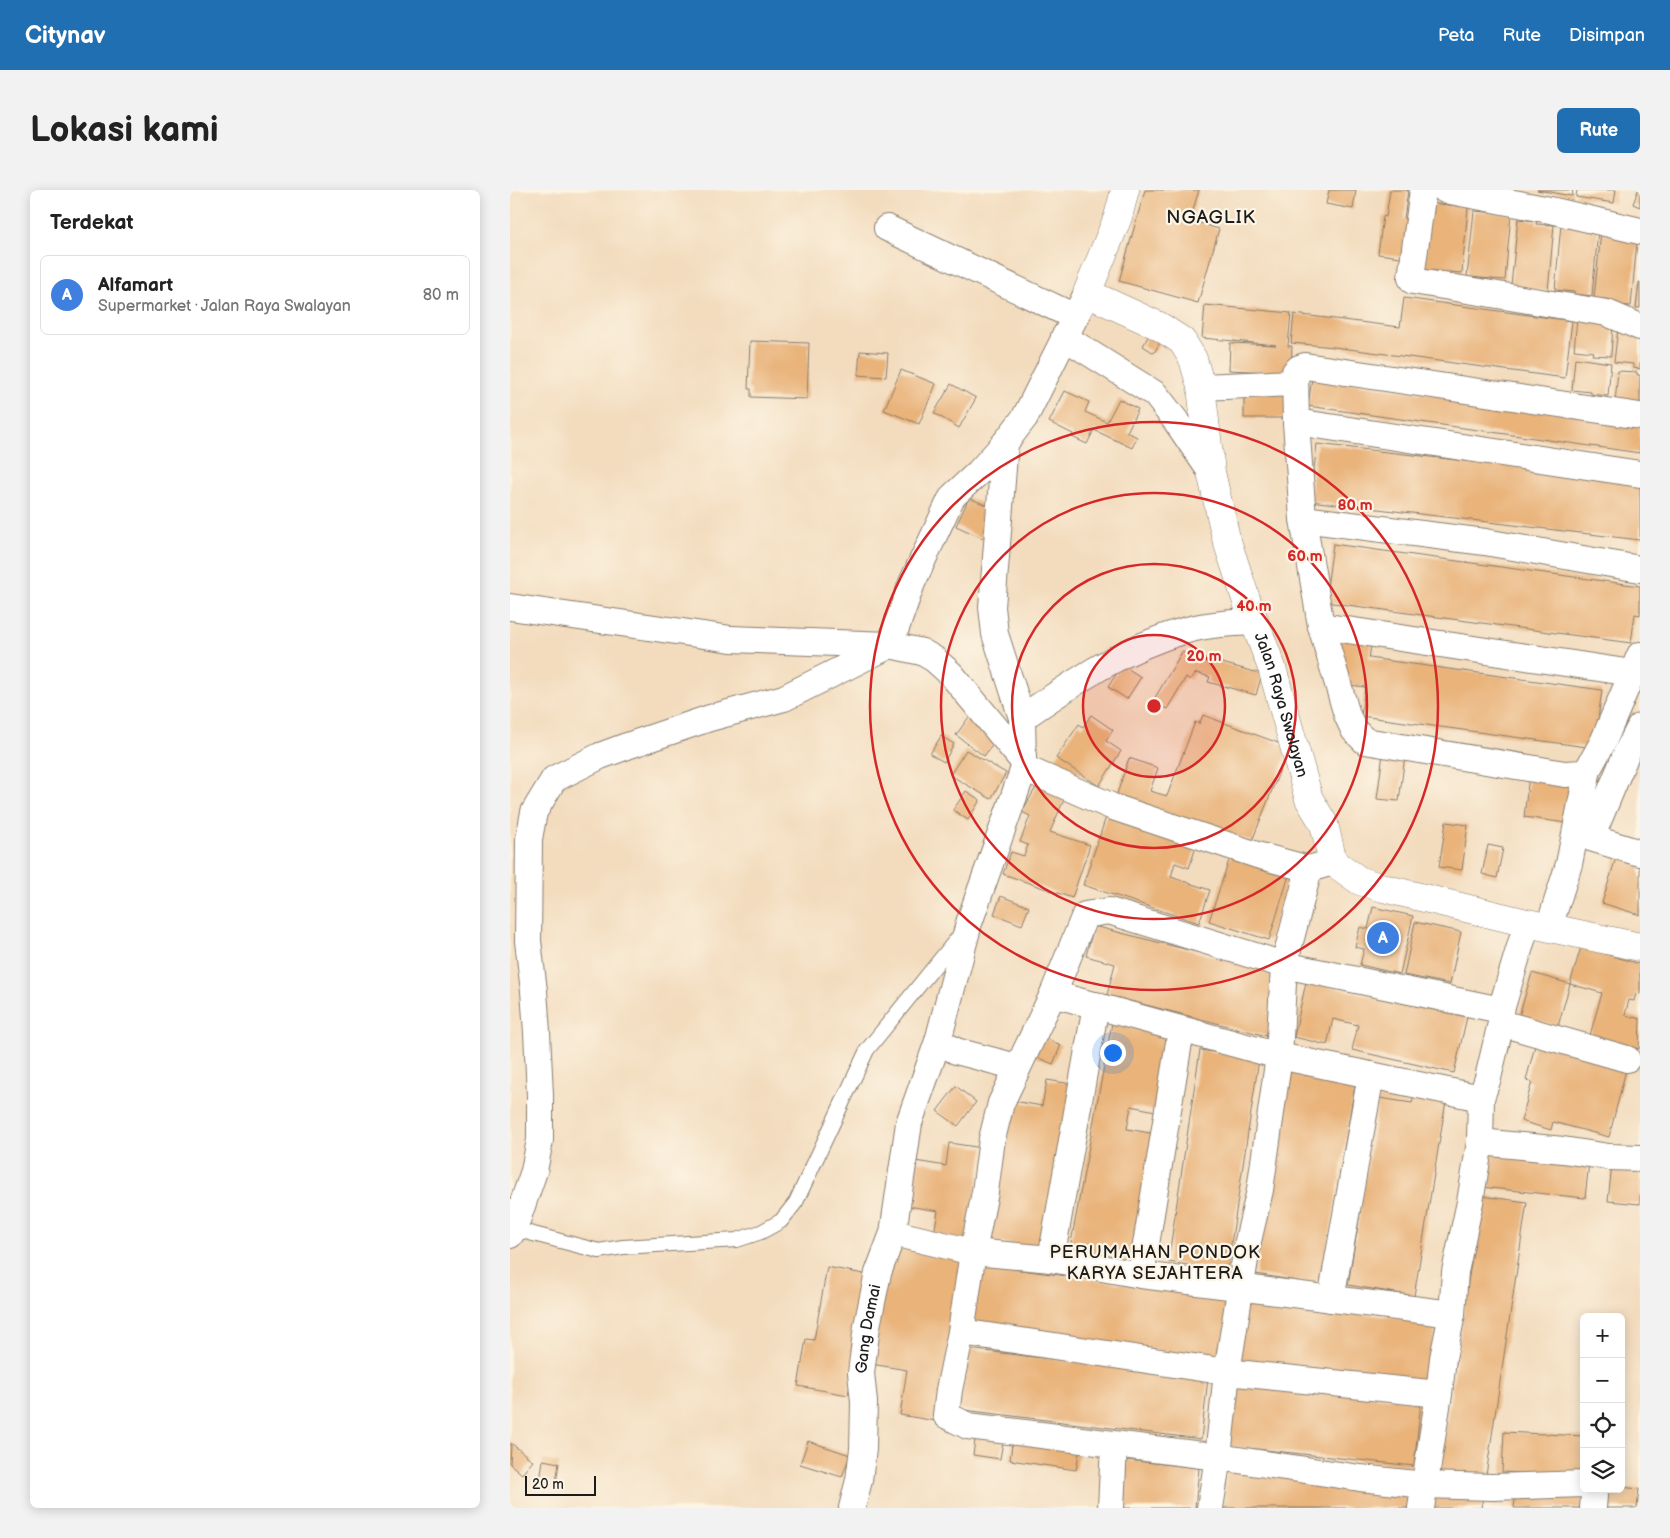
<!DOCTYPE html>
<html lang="id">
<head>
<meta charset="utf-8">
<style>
	:root { --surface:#fff; --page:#f2f2f2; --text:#222; --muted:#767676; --line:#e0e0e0; --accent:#1f6fb2 }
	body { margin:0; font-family:"Balsamiq Sans",sans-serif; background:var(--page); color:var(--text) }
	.controls { position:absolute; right:15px; bottom:15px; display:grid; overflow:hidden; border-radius:8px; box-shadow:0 2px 12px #0003 }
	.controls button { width:45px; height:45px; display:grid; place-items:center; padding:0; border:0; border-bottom:1px solid var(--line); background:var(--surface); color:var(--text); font:25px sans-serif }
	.scale { position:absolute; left:15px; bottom:12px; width:71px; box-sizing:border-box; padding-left:5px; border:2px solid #1c1c1c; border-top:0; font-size:14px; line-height:18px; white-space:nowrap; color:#1c1c1c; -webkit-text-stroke:4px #fcf5e5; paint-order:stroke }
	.you { position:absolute; left:602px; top:862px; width:18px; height:18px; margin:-12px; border:4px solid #fff; border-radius:50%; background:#1a73e8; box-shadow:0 0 0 8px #1a73e833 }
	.badge { display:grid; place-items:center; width:32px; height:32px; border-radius:50%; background:var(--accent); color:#fff; font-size:16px; font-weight:700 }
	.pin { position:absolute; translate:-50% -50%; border:2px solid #fff; box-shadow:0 1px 5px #0006 }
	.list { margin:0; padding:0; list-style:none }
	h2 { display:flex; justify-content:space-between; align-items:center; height:65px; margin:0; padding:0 20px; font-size:21px }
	h2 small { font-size:16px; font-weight:400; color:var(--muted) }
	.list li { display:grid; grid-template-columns:32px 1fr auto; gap:15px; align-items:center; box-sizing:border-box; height:80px; margin:0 10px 10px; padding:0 10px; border:1px solid var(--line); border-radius:8px }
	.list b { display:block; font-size:19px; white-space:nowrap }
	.list p { margin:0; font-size:16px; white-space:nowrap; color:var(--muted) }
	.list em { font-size:16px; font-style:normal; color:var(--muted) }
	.icon { flex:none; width:28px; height:28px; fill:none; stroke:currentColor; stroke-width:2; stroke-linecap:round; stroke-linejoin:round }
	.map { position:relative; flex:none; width:1130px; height:1318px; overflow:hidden; border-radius:8px }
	header { display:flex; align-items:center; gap:30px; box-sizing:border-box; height:70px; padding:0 25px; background:var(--accent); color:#fff }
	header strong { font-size:24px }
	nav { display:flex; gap:28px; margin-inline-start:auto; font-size:18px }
	.intro { display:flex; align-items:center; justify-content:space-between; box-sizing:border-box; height:120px; padding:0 30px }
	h1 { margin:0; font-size:35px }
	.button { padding:12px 22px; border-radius:8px; background:var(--accent); color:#fff; font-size:18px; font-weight:700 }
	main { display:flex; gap:30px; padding:0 30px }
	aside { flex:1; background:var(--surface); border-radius:8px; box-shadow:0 2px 12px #0003 }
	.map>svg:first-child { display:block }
</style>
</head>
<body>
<header>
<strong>Citynav</strong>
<nav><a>Peta</a><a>Rute</a><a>Disimpan</a></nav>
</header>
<div class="intro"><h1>Lokasi kami</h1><a class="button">Rute</a></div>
<main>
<aside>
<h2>Terdekat<small></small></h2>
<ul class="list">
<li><span class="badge" style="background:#3f7fe0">A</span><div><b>Alfamart</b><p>Supermarket · Jalan Raya Swalayan</p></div><em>80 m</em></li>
</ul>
</aside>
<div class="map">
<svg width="1130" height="1318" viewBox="0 0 1130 1318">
	<rect width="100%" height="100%" fill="#fcf5e5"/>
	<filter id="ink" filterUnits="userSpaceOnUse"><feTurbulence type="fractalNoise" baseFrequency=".02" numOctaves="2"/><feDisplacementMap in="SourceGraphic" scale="10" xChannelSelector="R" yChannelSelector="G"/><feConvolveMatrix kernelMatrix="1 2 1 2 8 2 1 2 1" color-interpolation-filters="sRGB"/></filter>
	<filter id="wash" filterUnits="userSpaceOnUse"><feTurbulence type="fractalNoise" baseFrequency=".0096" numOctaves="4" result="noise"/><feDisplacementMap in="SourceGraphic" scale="20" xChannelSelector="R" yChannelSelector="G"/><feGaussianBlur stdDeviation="1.12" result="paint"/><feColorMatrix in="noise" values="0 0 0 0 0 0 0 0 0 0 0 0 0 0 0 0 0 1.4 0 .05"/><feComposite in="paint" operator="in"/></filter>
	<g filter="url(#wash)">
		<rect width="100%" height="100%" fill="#f3dcbe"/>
		<g id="blocks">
			<g fill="#e9b37a">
				<polygon points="635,0 689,0 680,30 709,39 688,113 609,91"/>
				<polygon points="819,0 846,0 843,19 816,14"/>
				<polygon points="880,0 898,0 894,29 903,30 898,68 868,64 873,26 876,27"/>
				<polygon points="1027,0 1063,0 1062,6"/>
				<polygon points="1067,0 1106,0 1104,13 1066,7"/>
				<polygon points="1128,0 1130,0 1130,17 1123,14"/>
				<polygon points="920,13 958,17 952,83 915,80"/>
				<polygon points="964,21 1001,24 995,90 957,87"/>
				<polygon points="1008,29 1027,31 1026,34 1044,35 1038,101 1001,95"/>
				<polygon points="1051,34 1088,40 1082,106 1064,104 1064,102 1045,100"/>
				<polygon points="1091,42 1127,51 1121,116 1103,115 1104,110 1084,108"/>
				<polygon points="1129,92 1130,92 1130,118 1126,118"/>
				<polygon points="894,108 1062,131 1055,188 824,157 781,153 784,124 890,137"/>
				<polygon points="695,115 781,123 778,156 782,156 781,183 719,180 720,153 766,155 692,148"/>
				<polygon points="1067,128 1103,134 1101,166 1082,165 1083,162 1064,160"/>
				<polygon points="643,137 655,144 644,163 633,156"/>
				<polygon points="1108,138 1130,146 1130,179 1123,178 1123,174 1104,172"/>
				<polygon points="240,151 299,153 297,209 241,207 241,199 238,199"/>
				<polygon points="350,161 378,163 376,187 348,185"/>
				<polygon points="1065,168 1101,173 1098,206 1081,204 1081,202 1062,200"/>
				<polygon points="391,180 426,194 409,234 374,220"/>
				<polygon points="1108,181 1127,182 1127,185 1130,185 1130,218 1105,213"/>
				<polygon points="802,188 1130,234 1130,263 798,216"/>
				<polygon points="441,194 466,208 449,238 424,223"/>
				<polygon points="555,201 579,212 575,222 597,232 609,209 628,219 617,242 627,247 622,258 584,240 577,254 562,247 563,244 539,232"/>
				<polygon points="779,202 779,228 734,228 734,203"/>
				<polygon points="807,254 1130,291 1130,350 800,311"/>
				<polygon points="459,308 488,320 475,349 446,336"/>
				<polygon points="823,354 1130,396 1130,425 1125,424 1121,453 815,412"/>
				<polygon points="820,444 862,450 859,468 1092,500 1084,558 851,526 855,497 831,494"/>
				<polygon points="672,462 752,484 746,505 698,492 700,487 686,483 680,490 676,487 657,519 643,511"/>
				<polygon points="612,475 631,487 617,509 598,497"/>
				<polygon points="581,525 603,540 596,551 611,561 589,596 546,568 569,534 573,537"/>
				<polygon points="693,525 779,557 742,651 606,607 619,568 648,578 640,601 657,606 685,532 689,534"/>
				<polygon points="459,527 488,548 474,566 446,545"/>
				<polygon points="431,546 444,554 434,572 420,564"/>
				<polygon points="456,560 496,583 481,609 440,585"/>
				<polygon points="873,563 895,566 889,611 867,609"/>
				<polygon points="1019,586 1061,591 1058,620 1063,634 1014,627"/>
				<polygon points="529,592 556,605 540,642 580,655 562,708 493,684 501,662 514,666 518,655 510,652 520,626 512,622"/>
				<polygon points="456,601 470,610 458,630 443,620"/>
				<polygon points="598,621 688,651 679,678 665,673 661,687 700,700 689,733 573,695"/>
				<polygon points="936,632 958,635 952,680 929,677"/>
				<polygon points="978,655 993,658 987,688 972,684"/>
				<polygon points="1108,661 1130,668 1130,725 1092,713"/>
				<polygon points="721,664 780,682 759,750 699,731"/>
				<polygon points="491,706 519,717 512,735 484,724"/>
				<polygon points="863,717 903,726 890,784 850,775 854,759 845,757 850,737 858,739"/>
				<polygon points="905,732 951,742 940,794 894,785"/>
				<polygon points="584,736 773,784 757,846 597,805 605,774 576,766"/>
				<polygon points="1071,757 1130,774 1130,804 1126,803 1124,811 1119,810 1115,825 1130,829 1129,859 1080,845 1092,803 1060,794"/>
				<polygon points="1022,783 1060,794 1048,836 1009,826"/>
				<polygon points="796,792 957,827 944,883 842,860 848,835 823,829 817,855 784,847"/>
				<polygon points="602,833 665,845 650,922 621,916 617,939 646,944 622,1070 560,1058"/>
				<polygon points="530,846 551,855 543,874 521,865"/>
				<polygon points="1026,852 1117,876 1099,947 1043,932 1041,940 1011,931 1022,892 1016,890"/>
				<polygon points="690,860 749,869 717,1081 658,1072"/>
				<polygon points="781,878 846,889 811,1095 746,1084"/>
				<polygon points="537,890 568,895 539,1061 474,1049 498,910 532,916"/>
				<polygon points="446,896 466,912 448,936 427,921"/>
				<polygon points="904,905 936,911 904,1106 838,1095 869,908 902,913"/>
				<polygon points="439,953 473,958 458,1050 424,1044 428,1021 398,1016 405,971 436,976"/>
				<polygon points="975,961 1079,972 1075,1008 971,997"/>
				<polygon points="1102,975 1130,977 1130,1014 1098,1011"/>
				<polygon points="971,1006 1017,1012 975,1292 929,1286"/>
				<polygon points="381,1056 454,1068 426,1231 390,1225 397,1180 361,1174"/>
				<polygon points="467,1074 719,1108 711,1169 459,1135"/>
				<polygon points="317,1077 359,1085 338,1205 288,1196 296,1149 304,1150"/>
				<polygon points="735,1111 926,1132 919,1193 728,1172"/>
				<polygon points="458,1159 698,1188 691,1249 446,1219"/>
				<polygon points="725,1191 911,1212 904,1276 718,1256"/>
				<polygon points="466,1242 494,1246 490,1269 463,1265"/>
				<polygon points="994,1242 1074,1246 1074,1286 992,1282"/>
				<polygon points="503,1248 570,1258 566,1280 500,1270"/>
				<polygon points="298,1251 340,1265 332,1287 290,1274"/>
				<polygon points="1,1253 23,1271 12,1284 0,1274"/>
				<polygon points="33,1270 49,1273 46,1293 30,1291"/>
				<polygon points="617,1270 689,1278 685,1318 612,1318"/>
				<polygon points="717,1281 901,1300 899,1318 713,1318"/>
				<polygon points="1111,1297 1129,1299 1127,1318 1091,1318 1093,1299 1111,1299"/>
				<polygon points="927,1300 973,1307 971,1318 924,1318"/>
				<polygon points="1006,1300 1072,1307 1071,1318 1004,1318"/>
			</g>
		</g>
	</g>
	<g filter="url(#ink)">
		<use href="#blocks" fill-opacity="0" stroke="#887c6d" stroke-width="1"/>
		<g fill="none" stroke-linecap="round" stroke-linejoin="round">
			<defs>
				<polyline id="lane" points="4,1039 89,1061 113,1057 227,1050 251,1042 271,1031 286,1012 357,860 450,745"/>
				<g id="street">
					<polyline points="913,0 901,88 903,91 1097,123 1130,137"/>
					<polyline points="935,0 1040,20 1130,41"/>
					<polyline points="377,38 565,127"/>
					<polyline points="554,147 645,204 666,231 701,282"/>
					<polyline points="691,197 785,193"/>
					<polyline points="1130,226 795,176 789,178 785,182 786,232 793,329 811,436 837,525 844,540 855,551 1055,584 1073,583 1078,579 1093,552 1130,465"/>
					<polyline points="786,232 1130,284"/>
					<polyline points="495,253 482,417 485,444 512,528 513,571"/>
					<polyline points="793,329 975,352 1130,379"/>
					<polyline points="0,417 221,449 380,455 412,462 424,469 441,484 513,571 514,578 603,617 747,665 799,679 823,672"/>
					<polyline points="811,436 1122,483"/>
					<path d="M512 528C564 492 615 457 677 440 699 434 722 433 745 432"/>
					<polyline points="1130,537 1117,562 1081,648 1130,663"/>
					<polyline points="1039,737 1059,674 1078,579"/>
					<polyline points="543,804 769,866 971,908"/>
					<polyline points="991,820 774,775 599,721 575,725 543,804 491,913 482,949 475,1002 463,1062 451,1142 439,1200 436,1225 458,1236 708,1267 850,1288 915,1295 982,1297 1074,1294"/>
					<polyline points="991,833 1117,869"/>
					<polyline points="507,877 446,861 428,851 459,733 514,578"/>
					<polyline points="970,952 1053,960 1099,967 1130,968"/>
					<polyline points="383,1043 399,933 428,851"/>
					<polyline points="0,1045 4,1039 24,981 30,950 30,905 27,842 24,801 18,751 19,649 24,622 44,589 90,566 117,556 200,528 274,508 380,455 402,393 440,311 443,306 469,282 495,253 515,227 577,103"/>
					<polyline points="541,1069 586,815"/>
					<polyline points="631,1085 671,840"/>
					<polyline points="821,1109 861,885"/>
					<polyline points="451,1142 717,1182 929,1204"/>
					<polyline points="1082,1299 1084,1306 1083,1318"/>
					<path id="s1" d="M342 1318 349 1290 353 1259 354 1212 351 1183 357 1136 368 1083 383 1043 463 1062 541 1069 631 1085 942 1124"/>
					<polyline points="601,1318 604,1255"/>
					<polyline points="700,1318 708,1267 717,1182 738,1051 750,1000 769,866 774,775 799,679"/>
					<polyline points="911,1318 929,1204 933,1168 942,1124 945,1082 960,1012 970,952 971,908 978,888 991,833 991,820 1017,733"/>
				</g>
				<g id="secondary">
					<path id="s2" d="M615 0 608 27 577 103 649 136 672 151 683 169 691 197 701 282 716 348 737 412 762 478 799 609 814 634 823 672 850 691 873 698 1017 733 1130 757"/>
				</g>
			</defs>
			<use href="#lane" stroke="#887c6d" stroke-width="16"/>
			<use href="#street" stroke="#887c6d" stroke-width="28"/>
			<use href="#secondary" stroke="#887c6d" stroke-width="29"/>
			<use href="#lane" stroke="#fff" stroke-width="14"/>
			<use href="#street" stroke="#fff" stroke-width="26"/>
			<use href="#secondary" stroke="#fff" stroke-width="28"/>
		</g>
	</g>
	<circle cx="644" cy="516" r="71" fill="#d62828" fill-opacity=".12"/>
	<g fill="none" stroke="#d62828" stroke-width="2.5">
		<circle cx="644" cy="516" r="71"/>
		<circle cx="644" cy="516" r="142"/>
		<circle cx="644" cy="516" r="213"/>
		<circle cx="644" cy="516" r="284"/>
	</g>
	<g text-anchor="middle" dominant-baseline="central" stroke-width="4.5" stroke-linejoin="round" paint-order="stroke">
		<g font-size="16" fill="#1c1c1c" stroke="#fcf5e5">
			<text stroke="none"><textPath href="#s2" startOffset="596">Jalan Raya Swalayan</textPath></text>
			<text stroke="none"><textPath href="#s1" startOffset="181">Gang Damai</textPath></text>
		</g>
		<g font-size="18" letter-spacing="1" fill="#1c1c1c" stroke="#fcf5e5">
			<text x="645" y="1062">PERUMAHAN PONDOK<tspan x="645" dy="21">KARYA SEJAHTERA</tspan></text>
		</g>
		<g font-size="19" letter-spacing="1" fill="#1c1c1c" stroke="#fcf5e5">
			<text x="701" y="27">NGAGLIK</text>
		</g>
	</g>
	<circle cx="644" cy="516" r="8" fill="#d62828" stroke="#fcf5e5" stroke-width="2.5"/>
	<g font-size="15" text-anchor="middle" font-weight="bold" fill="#d62828" stroke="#fcf5e5" stroke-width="4.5" stroke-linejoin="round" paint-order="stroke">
		<text x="845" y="320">80 m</text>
		<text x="795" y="371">60 m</text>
		<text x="744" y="421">40 m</text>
		<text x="694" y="471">20 m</text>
	</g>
</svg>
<div class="controls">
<button>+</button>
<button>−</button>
<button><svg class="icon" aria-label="locate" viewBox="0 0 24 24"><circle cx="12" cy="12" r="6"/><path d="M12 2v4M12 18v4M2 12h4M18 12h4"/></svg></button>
<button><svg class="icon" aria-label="layers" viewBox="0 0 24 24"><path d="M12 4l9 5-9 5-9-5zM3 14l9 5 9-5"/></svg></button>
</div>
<div class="scale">20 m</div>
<div class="you"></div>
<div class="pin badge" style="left:873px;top:748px;background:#3f7fe0">A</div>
</div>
</main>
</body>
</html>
